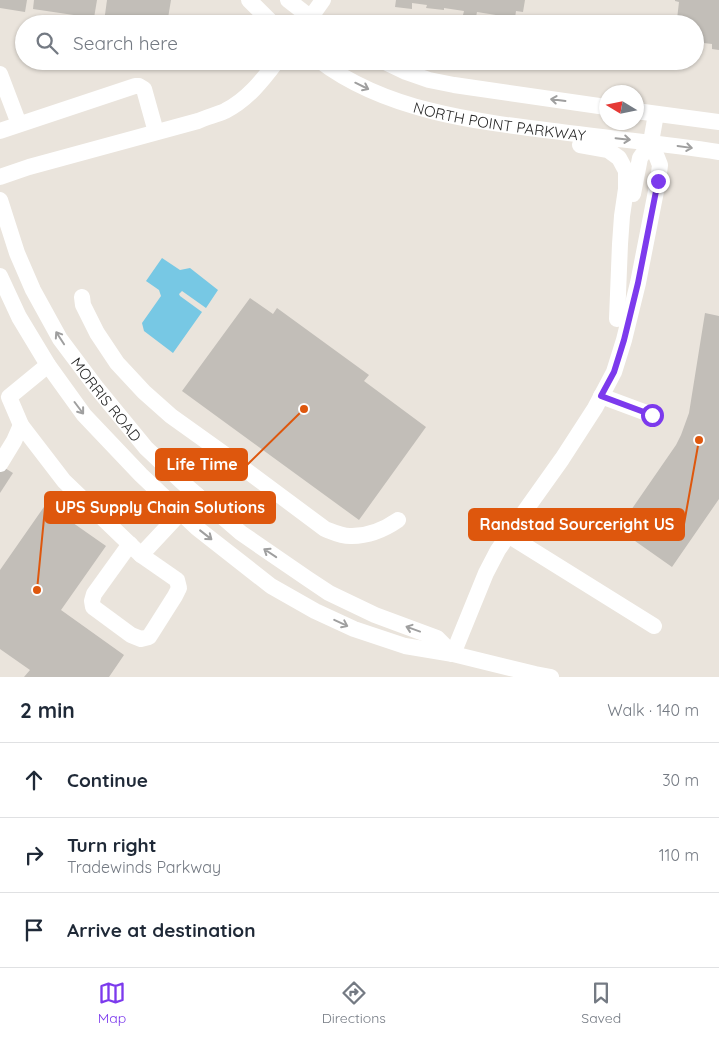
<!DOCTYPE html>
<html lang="en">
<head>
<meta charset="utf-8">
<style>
	:root { --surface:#fff; --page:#f2f2f3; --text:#1f2937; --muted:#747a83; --line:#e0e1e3; --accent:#7c3aed }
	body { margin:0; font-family:Quicksand,sans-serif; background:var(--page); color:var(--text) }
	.compass { position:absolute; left:599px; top:85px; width:45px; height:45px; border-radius:50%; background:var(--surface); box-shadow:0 1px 4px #0004; rotate:280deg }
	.stop { position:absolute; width:15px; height:15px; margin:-11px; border:4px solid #7c3aed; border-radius:50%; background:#fff }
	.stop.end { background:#7c3aed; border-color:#fff; box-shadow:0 1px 5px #0008 }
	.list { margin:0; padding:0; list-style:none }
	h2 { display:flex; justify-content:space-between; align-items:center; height:65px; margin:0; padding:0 20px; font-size:21px }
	h2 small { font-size:16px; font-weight:400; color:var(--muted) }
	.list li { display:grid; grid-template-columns:32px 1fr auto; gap:15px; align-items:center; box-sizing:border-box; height:75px; padding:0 20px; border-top:1px solid var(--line) }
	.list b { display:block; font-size:19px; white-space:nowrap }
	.list p { margin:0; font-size:16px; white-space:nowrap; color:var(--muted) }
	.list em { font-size:16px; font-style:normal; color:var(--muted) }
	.icon { flex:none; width:28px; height:28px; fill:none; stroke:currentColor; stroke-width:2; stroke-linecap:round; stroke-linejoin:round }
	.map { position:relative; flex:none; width:719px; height:677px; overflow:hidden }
	.search { position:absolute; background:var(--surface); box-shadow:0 1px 4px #0004; left:15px; right:15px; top:15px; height:55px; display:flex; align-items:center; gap:12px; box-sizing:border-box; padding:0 18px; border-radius:28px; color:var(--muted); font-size:19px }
	.sheet { height:290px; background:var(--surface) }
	nav { display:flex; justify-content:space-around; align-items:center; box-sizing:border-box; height:70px; border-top:1px solid var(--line); background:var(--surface); font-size:14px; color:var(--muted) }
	nav a { display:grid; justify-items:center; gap:2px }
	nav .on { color:var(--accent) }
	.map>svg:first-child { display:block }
</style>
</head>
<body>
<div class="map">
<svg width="719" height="677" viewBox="0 0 719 677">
	<rect width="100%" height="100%" fill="#eae4dc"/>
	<polygon fill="#77c8e4" points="162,258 180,270 190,268 218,290 206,308 182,291 179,294 180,296 202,312 173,353 144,331 142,323 161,296 159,290 146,281"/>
	<g fill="#c2beb8">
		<polygon points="0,0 27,0 25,12 0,8"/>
		<polygon points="34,0 97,0 94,18 33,9"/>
		<polygon points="107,0 171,0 167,24 117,24 104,22"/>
		<polygon points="396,0 525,0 523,12 516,11 515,18 477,12 476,17 463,15 464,11 444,8 444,10 426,8 427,5 412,3 412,9 395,7"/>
		<polygon points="675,0 719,0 719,50 712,49 712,44 695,42 695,24 671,24 672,19 677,19 679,2 675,1"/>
		<polygon points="250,298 273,314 277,308 369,375 364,381 426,427 359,520 182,391"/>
		<polygon points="705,313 719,316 719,499 672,567 618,529 676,445 681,435 689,413"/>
		<polygon points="0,465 13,473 0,493"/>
		<polygon points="46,504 106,546 61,610 124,655 109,677 24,677 30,670 0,649 0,570"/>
	</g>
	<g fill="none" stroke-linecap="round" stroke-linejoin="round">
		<g stroke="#fff" stroke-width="16">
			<polyline points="249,0 273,24"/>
			<polyline points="288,0 319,24"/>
			<polyline points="306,24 323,0"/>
			<path id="s1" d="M320 61C387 112 480 122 561 132 614 139 666 144 719 152"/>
			<polyline points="383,61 406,72 429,80 454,85 606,107"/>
			<polyline points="0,74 19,124"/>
			<polyline points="636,111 719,122"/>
			<polyline points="0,131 135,86 139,86 144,89 156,132"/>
			<polyline points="580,145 608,150 619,158 626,171 626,189 622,216 620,244 617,319"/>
			<path d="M0 177 29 167 198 121C207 117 216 115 225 111 247 100 262 81 277 61"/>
			<polyline points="633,194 640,158 651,142 656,114"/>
			<path id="s2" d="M0 200 17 253 33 290 60 339 96 387 146 448 182 482 241 533 308 579 329 593 375 615 437 638 453 654"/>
			<polyline points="0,276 19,317 48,365 84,415 141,475 197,528 271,586 315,611 354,629 405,646 453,654 535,674 551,677"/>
			<path d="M82 297 83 305 97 333 117 363 144 392 171 416 227 456 325 529C333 532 343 537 352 536 368 536 385 529 398 520"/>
			<polyline points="48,365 9,397 21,425 64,481 141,555 197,495"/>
			<polyline points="601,396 652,415"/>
			<polyline points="0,464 14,441 21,425"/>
			<polyline points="508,535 654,626"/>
			<polyline points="130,544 94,594 92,601 93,607 131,635 141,639 149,637 175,596 179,588 177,580 141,555"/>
			<polyline points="453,654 486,573 498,550 520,518 562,459 595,408 614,372 624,340 638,283 658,181 660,165 651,142"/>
		</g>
	</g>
	<defs><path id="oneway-shaft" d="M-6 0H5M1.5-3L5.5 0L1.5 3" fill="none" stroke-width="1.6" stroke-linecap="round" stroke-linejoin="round" transform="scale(1.25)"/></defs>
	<g stroke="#9f9f9f">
		<use href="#oneway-shaft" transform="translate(362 86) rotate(26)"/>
		<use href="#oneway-shaft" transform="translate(558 100) rotate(-173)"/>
		<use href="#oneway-shaft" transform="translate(623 139) rotate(6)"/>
		<use href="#oneway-shaft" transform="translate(685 147) rotate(8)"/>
		<use href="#oneway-shaft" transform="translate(60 338) rotate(-123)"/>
		<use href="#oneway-shaft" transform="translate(79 408) rotate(53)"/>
		<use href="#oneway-shaft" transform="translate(206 535) rotate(38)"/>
		<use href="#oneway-shaft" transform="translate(270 553) rotate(-146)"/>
		<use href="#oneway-shaft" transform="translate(341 623) rotate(25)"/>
		<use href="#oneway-shaft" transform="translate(413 629) rotate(-160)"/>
	</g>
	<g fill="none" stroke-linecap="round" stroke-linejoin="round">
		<polyline stroke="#7c3aed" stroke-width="6" points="652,415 601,396 614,372 624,340 638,283 658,181"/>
	</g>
	<g text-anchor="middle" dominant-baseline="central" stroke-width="5" stroke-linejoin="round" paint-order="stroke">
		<g font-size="15" fill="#292929" stroke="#fff">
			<text stroke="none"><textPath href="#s1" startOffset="192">NORTH POINT PARKWAY</textPath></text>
			<text stroke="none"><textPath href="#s2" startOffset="228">MORRIS ROAD</textPath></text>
		</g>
	</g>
	<path fill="none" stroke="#de570d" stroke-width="2" d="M304 409L247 465M37 590L45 508M699 440L684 524"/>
	<g fill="#de570d" stroke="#fff" stroke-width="2">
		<circle cx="304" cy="409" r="5"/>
		<circle cx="37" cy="590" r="5"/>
		<circle cx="699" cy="440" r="5"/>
	</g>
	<g fill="#de570d" stroke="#de570d" stroke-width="2">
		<rect x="156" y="449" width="91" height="31" rx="5"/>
		<rect x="45" y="492" width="230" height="31" rx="5"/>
		<rect x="469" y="509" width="215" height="31" rx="5"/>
	</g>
	<g font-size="16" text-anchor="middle" font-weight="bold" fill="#fff">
		<text x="202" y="470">Life Time</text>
		<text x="160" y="513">UPS Supply Chain Solutions</text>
		<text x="577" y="530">Randstad Sourceright US</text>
	</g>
</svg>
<svg class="compass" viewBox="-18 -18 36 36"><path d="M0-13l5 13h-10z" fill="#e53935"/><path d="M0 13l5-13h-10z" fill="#747a83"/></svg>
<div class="stop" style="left:652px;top:415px"></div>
<div class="stop end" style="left:658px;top:181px"></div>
<div class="search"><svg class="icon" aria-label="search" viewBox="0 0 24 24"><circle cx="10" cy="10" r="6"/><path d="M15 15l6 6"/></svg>Search here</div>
</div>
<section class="sheet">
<h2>2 min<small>Walk · 140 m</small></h2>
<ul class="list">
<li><svg class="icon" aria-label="ahead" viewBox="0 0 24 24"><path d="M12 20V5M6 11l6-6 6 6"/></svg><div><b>Continue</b></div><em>30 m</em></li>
<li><svg class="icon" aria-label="right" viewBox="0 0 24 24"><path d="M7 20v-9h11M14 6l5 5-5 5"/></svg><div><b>Turn right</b><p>Tradewinds Parkway</p></div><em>110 m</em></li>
<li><svg class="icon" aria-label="arrive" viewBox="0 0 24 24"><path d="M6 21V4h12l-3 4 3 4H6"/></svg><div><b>Arrive at destination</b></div></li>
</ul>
</section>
<nav>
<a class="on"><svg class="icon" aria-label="map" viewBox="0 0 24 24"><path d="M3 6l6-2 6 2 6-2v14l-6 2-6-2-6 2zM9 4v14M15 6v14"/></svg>Map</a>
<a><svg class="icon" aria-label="directions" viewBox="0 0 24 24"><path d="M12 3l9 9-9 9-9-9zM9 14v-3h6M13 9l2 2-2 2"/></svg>Directions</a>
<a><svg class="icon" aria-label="saved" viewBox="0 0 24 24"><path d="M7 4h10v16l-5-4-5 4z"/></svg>Saved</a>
</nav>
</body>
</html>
